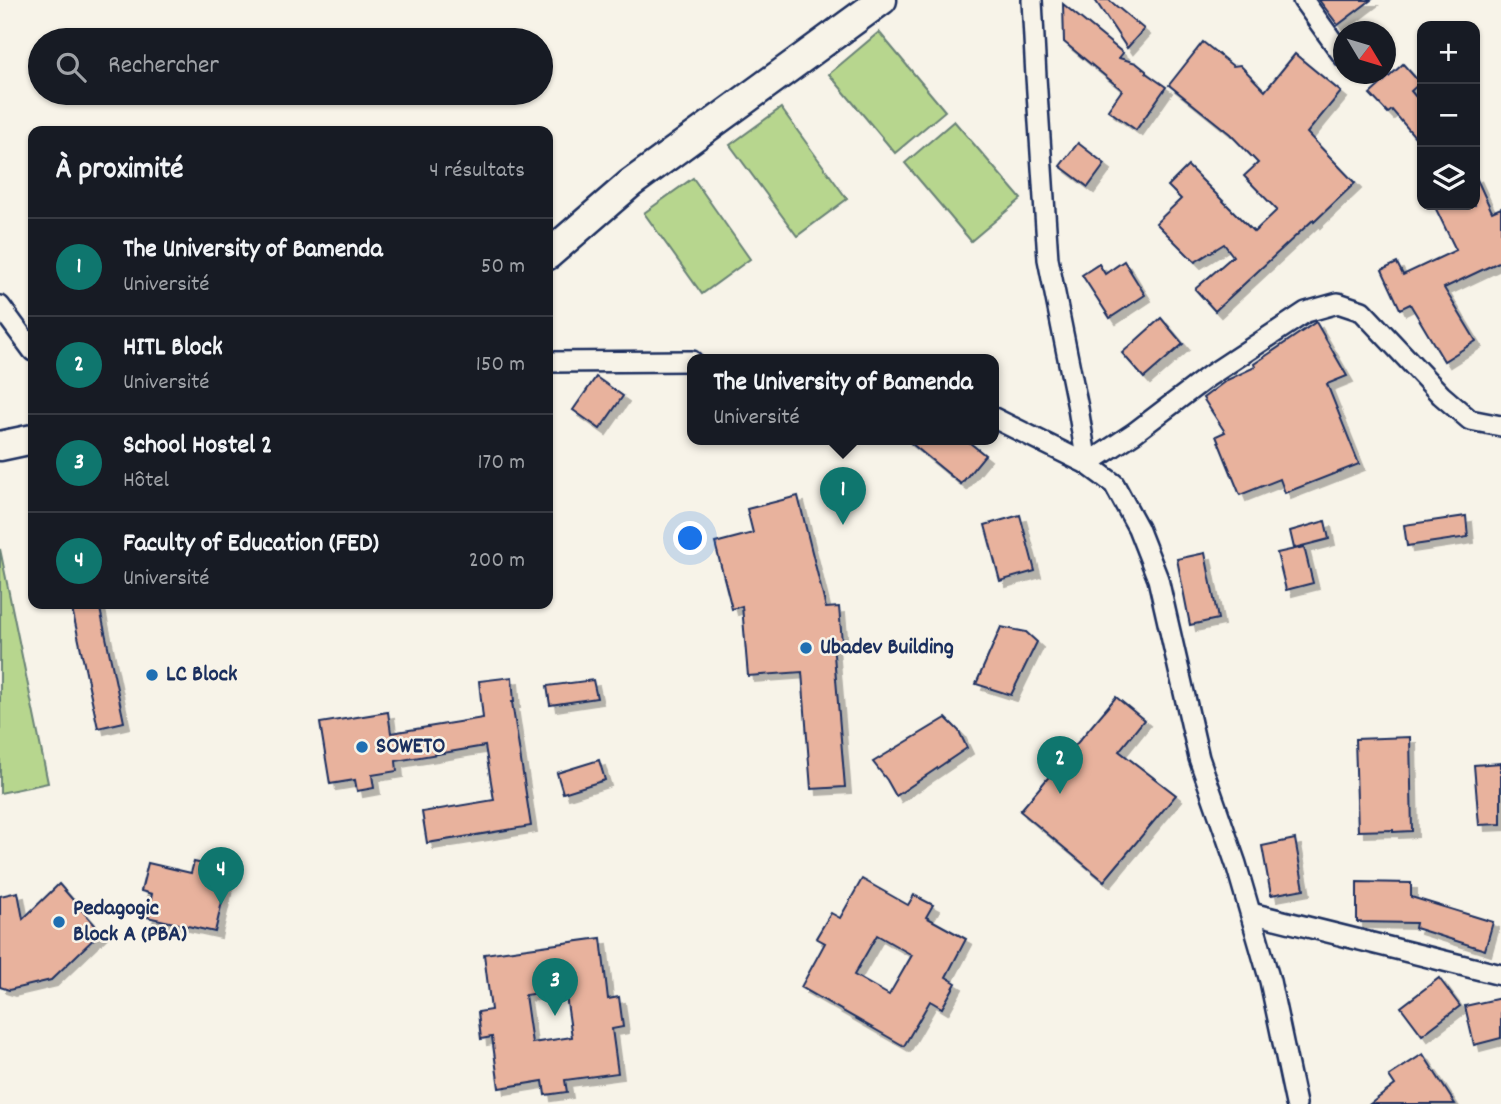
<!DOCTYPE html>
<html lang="fr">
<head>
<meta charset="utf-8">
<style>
	:root { --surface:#171b24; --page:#242831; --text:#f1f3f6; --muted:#9ea1a6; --line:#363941; --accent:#0f766e }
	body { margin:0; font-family:Dekko,sans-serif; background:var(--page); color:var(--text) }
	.controls { position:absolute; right:21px; top:21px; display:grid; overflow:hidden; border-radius:14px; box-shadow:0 2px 5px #0004 }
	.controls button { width:63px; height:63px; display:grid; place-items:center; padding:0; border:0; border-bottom:2px solid var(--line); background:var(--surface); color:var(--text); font:35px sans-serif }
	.compass { position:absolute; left:1333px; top:21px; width:63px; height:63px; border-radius:50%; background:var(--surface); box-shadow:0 2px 5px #0004; rotate:128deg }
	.you { position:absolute; left:691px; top:539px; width:24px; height:24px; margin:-18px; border:5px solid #fff; border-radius:50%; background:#1a73e8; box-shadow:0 0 0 10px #1a73e833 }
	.badge { display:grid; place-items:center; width:46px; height:46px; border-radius:50%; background:var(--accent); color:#fff; font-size:23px; font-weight:700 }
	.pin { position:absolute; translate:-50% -58px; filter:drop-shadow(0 2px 4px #0008) }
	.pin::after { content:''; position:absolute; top:37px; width:24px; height:21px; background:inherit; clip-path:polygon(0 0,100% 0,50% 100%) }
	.popup { position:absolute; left:687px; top:354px; width:312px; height:91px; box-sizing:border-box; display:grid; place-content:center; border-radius:14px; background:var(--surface); filter:drop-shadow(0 2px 5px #0005); font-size:23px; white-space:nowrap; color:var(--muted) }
	.popup b { font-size:26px; color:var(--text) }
	.popup::after { content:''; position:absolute; left:50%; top:100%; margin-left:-14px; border:14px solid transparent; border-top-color:var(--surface) }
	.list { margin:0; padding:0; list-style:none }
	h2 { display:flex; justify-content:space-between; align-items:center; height:91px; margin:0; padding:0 28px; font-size:30px }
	h2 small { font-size:23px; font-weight:400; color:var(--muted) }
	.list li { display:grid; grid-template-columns:46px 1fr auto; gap:21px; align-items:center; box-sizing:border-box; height:98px; padding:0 28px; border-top:2px solid var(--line) }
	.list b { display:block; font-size:26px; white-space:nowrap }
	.list p { margin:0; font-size:23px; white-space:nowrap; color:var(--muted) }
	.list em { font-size:23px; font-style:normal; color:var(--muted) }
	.icon { flex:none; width:38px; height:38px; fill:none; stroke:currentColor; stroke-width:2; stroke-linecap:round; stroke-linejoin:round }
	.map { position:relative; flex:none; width:1501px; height:1104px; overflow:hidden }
	.search { position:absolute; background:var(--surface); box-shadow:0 2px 5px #0004; left:28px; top:28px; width:525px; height:77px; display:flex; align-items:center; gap:18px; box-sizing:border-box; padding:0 24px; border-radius:38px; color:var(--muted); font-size:26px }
	.panel { position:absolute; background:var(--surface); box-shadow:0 2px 5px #0004; left:28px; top:126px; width:525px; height:483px; border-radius:14px }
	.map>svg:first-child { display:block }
</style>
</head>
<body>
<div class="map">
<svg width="1501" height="1104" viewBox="0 0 1501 1104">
	<defs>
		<filter id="shadow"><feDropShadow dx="6" dy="6" stdDeviation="0" flood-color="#0004"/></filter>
	</defs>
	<rect width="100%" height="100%" fill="#f7f3e8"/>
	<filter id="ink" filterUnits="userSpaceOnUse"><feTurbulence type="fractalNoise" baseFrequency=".0143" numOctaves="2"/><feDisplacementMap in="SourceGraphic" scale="14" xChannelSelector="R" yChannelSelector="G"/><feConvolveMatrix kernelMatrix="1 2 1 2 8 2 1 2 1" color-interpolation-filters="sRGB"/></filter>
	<g filter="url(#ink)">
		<g fill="#b7d68e" stroke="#698276" stroke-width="2">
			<polygon points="879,32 945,111 895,153 829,74"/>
			<polygon points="781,108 847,199 797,236 730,145"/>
			<polygon points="954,121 1021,199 971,241 905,163"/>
			<polygon points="693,178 750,259 702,294 644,213"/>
			<polygon points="0,549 48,783 0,793"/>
		</g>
		<g fill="#e8b29d" stroke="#1b2f5e" stroke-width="2" fill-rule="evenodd" filter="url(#shadow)">
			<polygon points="1095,0 1109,0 1144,29 1127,48"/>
			<polygon points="1319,0 1371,0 1338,25"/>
			<polygon points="1063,4 1123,53 1119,58 1136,63 1146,71 1146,73 1166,87 1136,130 1108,110 1122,90 1064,42"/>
			<polygon points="1203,42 1233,66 1240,65 1265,91 1295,54 1341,92 1307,133 1355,183 1314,222 1313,220 1215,311 1195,289 1233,256 1224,244 1195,262 1156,223 1181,199 1168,186 1188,166 1254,232 1277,210 1244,176 1258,163 1230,134 1169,85"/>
			<polygon points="1403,64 1420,83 1411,91 1422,104 1422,145 1392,110 1388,113 1370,94"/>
			<polygon points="1078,143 1105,164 1088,187 1060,166"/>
			<polygon points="1475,175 1492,212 1501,208 1501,261 1444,288 1476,341 1444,361 1410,304 1400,309 1382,270 1397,263 1403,275 1456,250 1434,205 1475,205"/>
			<polygon points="1124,261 1145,295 1110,318 1082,275 1099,264 1105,274"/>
			<polygon points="1161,318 1183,344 1144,378 1122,353"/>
			<polygon points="1316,322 1347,376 1327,384 1359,464 1285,493 1280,479 1240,495 1216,436 1225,432 1203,398 1227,380 1255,367 1254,364"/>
			<polygon points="596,377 623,396 600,429 573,410"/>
			<polygon points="906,439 965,439 985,455 961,484"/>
			<polygon points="798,496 826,608 839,607 842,642 833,643 845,787 811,789 802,672 748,676 742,606 732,609 715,543 753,533 747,509"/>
			<polygon points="1020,515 1035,571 1000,581 985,525"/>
			<polygon points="1466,516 1468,537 1407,546 1404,525"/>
			<polygon points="1325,521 1329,539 1294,548 1290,531"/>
			<polygon points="1304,547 1313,583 1286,590 1277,553"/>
			<polygon points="1205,553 1218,619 1190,625 1177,559"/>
			<polygon points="71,604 99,604 124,722 98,728"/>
			<polygon points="1001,627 1026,632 1037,642 1011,695 976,684"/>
			<polygon points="512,677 514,702 512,702 531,826 427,843 422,812 494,800 485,746 396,761 397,771 372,775 374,788 357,791 355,780 330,784 320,723 388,712 391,733 483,718 479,681"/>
			<polygon points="593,680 597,698 550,705 547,686"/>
			<polygon points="1116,697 1144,720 1119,751 1176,795 1104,881 1020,811"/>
			<polygon points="946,718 959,731 967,748 896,796 887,780 873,762"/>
			<polygon points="1410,737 1412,831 1393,832 1393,830 1358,831 1355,739"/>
			<polygon points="599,760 605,780 563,793 557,773"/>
			<polygon points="1501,763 1501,824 1479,825 1474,765"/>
			<polygon points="1295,839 1304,889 1271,895 1262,846"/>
			<polygon points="194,862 222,868 221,875 228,876 215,932 147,917 152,894 141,891 148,863 191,873"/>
			<path d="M862 879 908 905 914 895 933 905 926 917 966 939 946 977 956 983 942 1008 930 1001 904 1046 801 987 825 943 816 938 831 913 840 918ZM877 935 912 955 889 995 854 975Z"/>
			<polygon points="1357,882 1411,883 1411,897 1493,922 1485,950 1415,928 1416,923 1357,922"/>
			<polygon points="59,884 101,932 51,980 9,990 0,987 0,896 18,892 23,919"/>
			<path d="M601 938 608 999 619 997 623 1027 612 1029 618 1073 565 1080 567 1092 545 1095 543 1081 499 1088 492 1037 481 1039 478 1012 491 1010 484 954ZM565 989 572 1037 532 1043 525 995Z"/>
			<polygon points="1439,978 1460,1006 1422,1035 1401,1007"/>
			<polygon points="1501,998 1501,1038 1474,1045 1465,1006"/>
			<polygon points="1423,1054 1455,1104 1370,1104 1395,1085 1389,1076"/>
		</g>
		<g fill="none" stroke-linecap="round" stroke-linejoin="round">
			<defs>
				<g id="street">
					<polyline points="1032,0 1036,77 1048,259 1078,408 1087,464"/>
					<polyline points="1303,0 1344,57"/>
					<polyline points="0,306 33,351"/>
					<polyline points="548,362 692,361"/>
					<polyline points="994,418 1087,464 1114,484 1138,528 1158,579 1199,758 1236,864 1270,981 1296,1104"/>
					<polyline points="1087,464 1134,433 1209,376 1306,312 1338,303 1362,311 1441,395 1470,420 1501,426"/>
					<polyline points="1251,913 1501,975"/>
				</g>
				<g id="secondary">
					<polyline points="548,255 631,183 882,0"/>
					<polyline points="0,446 33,439"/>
				</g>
			</defs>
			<use href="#street" stroke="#1b2f5e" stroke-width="24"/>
			<use href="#secondary" stroke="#1b2f5e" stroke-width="33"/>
			<use href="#street" stroke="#f7f3e8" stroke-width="19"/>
			<use href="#secondary" stroke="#f7f3e8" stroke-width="28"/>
		</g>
	</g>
	<g fill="#1f6fb2" stroke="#f7f3e8" stroke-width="2.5">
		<circle cx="806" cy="648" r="7"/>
		<circle cx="152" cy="675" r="7"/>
		<circle cx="362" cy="747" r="7"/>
		<circle cx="59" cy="922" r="7"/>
	</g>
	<g text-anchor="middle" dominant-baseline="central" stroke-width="5" stroke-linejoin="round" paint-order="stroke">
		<g font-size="23" font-weight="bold" fill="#1b2f5e" stroke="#f7f3e8" text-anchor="start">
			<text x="820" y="648">Ubadev Building</text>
			<text x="166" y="675">LC Block</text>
			<text x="376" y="747">SOWETO</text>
			<text x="73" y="909">Pedagogic<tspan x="73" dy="26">Block A (PBA)</tspan></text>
		</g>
	</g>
</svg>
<div class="controls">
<button>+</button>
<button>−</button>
<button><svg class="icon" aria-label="layers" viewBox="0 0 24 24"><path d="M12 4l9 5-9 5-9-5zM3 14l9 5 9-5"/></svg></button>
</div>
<svg class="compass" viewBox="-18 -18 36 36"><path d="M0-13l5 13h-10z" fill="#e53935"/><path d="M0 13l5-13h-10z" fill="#9ea1a6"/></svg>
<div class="you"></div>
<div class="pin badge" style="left:843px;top:525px">1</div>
<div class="popup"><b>The University of Bamenda</b>Université</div>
<div class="pin badge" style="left:1060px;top:794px">2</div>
<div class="pin badge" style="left:555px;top:1016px">3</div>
<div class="pin badge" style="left:221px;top:905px">4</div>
<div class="search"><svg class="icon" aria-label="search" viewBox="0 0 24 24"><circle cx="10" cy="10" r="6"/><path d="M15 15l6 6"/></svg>Rechercher</div>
<section class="panel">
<h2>À proximité<small>4 résultats</small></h2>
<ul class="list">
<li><span class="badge">1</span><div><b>The University of Bamenda</b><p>Université</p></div><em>50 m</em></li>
<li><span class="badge">2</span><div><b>HITL Block</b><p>Université</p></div><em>150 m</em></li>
<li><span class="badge">3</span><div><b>School Hostel 2</b><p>Hôtel</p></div><em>170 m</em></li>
<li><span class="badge">4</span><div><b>Faculty of Education (FED)</b><p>Université</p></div><em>200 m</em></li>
</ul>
</section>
</div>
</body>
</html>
